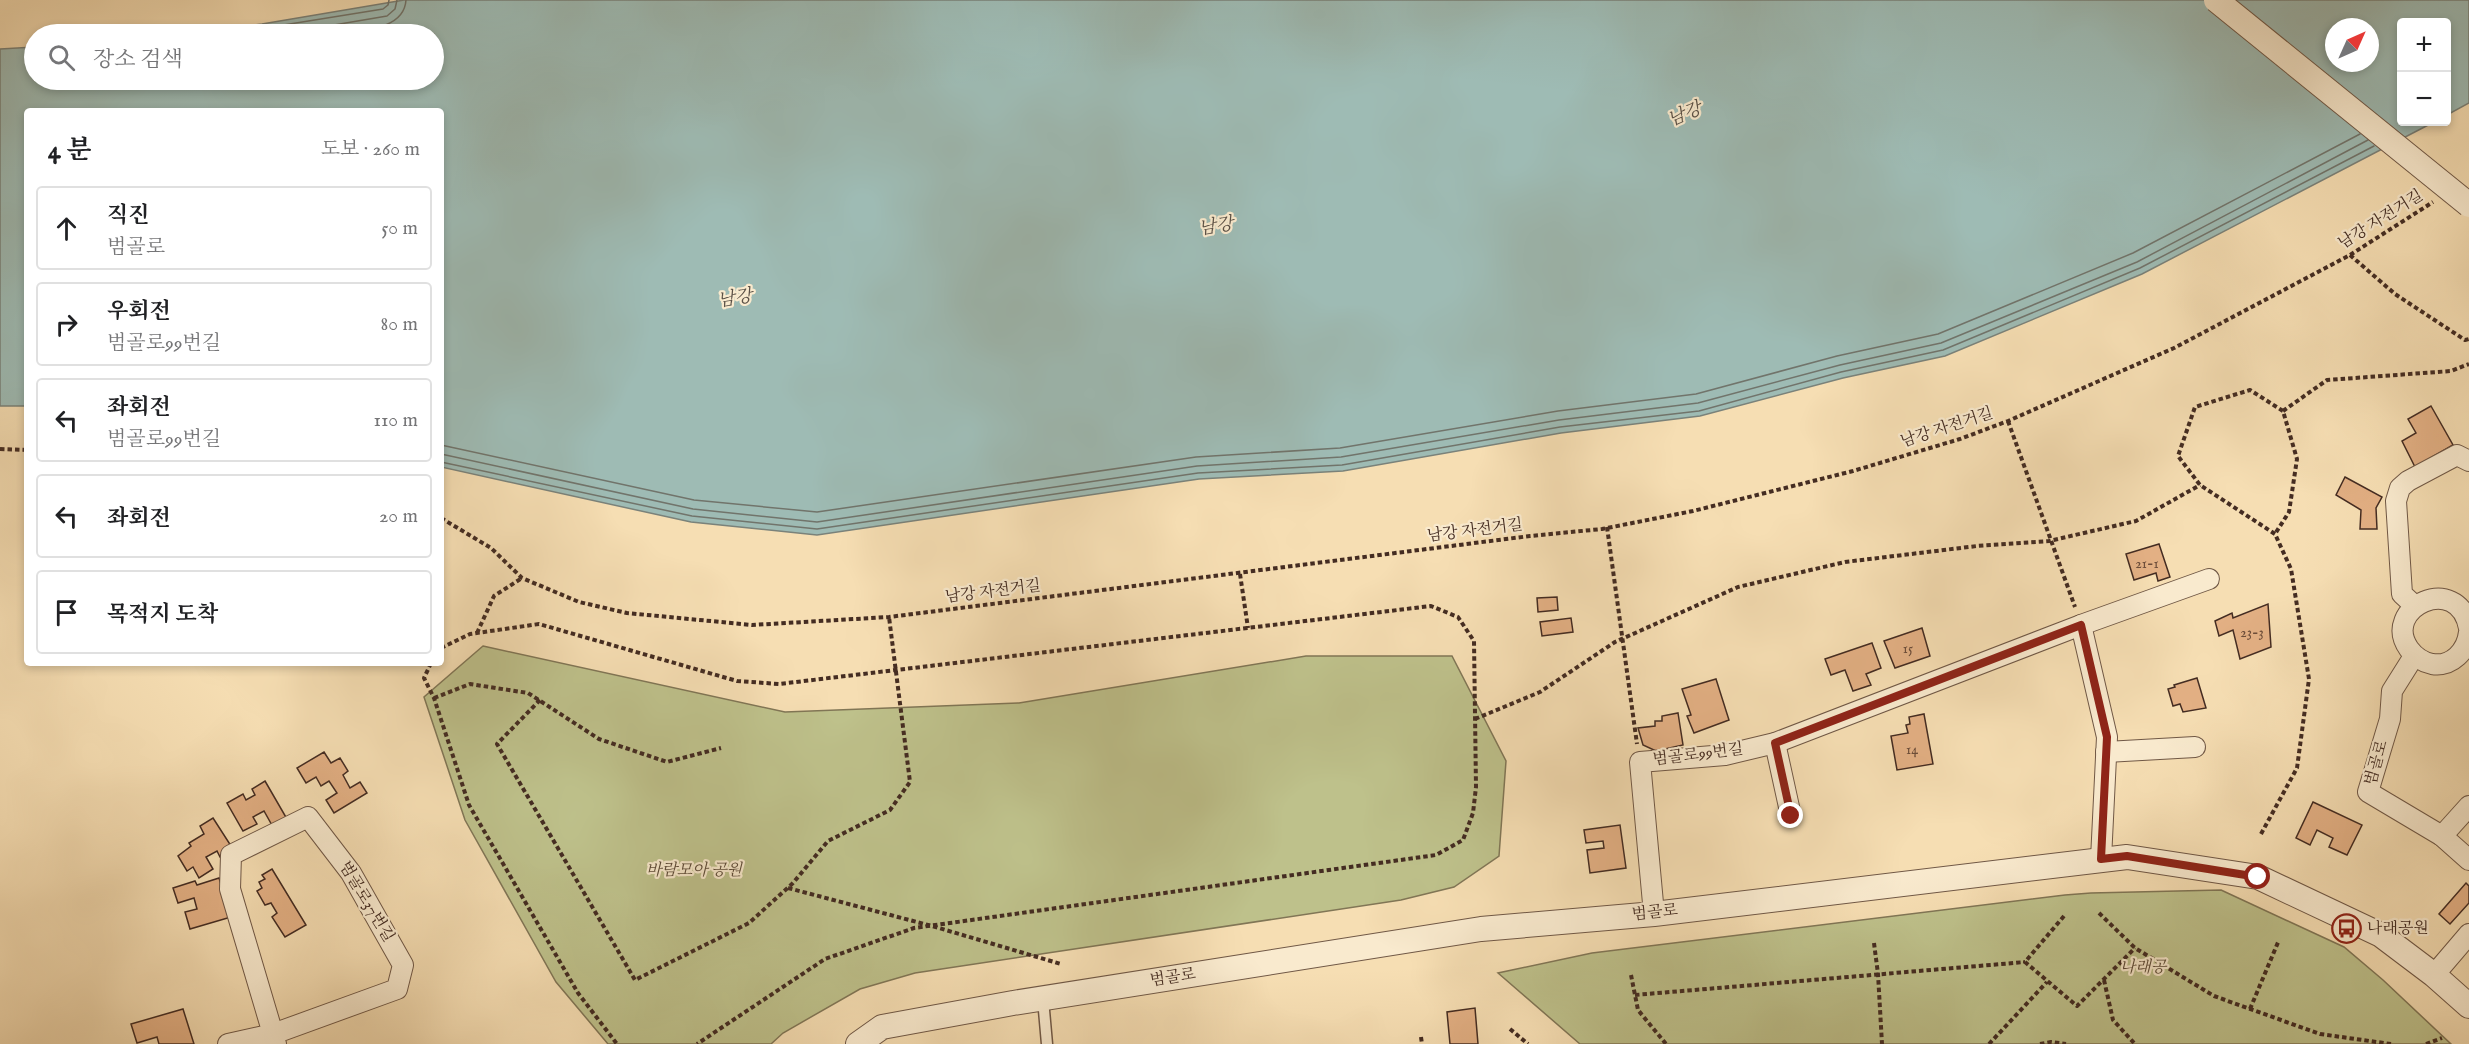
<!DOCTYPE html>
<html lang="ko">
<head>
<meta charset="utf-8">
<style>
	:root { --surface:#fff; --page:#f2f2f2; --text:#202124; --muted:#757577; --line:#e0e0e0 }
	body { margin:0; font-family:"IM FELL English","Noto Serif KR",serif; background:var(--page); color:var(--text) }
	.controls { position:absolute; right:18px; top:18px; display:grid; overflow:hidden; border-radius:6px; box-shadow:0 3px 9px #0003 }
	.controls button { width:54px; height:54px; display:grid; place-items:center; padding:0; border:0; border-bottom:2px solid var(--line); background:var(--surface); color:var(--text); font:30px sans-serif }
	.compass { position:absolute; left:2325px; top:18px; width:54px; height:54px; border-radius:50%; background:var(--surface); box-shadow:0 3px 9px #0003; rotate:45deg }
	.stop { position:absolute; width:18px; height:18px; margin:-14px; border:4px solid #8f2418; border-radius:50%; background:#fff }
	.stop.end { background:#8f2418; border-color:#fff; box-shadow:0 2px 6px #0008 }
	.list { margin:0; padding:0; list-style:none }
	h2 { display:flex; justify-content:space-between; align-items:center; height:78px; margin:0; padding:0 24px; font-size:26px }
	h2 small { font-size:20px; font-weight:400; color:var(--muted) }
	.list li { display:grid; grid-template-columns:39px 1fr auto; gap:18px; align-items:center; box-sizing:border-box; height:84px; margin:0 12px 12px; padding:0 12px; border:2px solid var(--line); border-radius:6px }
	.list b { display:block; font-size:22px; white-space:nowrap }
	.list p { margin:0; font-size:20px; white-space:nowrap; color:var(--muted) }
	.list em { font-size:20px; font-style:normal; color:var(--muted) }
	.icon { flex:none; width:33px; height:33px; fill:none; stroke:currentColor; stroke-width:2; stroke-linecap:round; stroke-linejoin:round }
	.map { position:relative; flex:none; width:2469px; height:1044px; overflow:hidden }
	.search { position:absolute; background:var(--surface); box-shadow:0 3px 9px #0003; left:24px; top:24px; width:420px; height:66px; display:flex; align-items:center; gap:15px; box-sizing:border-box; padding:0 21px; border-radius:33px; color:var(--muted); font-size:22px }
	.panel { position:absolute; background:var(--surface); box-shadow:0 3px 9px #0003; left:24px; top:108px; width:420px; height:558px; border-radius:6px }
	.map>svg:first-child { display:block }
</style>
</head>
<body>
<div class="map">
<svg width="2469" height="1044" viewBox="0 0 2469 1044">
	<rect width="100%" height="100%" fill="#f6deb3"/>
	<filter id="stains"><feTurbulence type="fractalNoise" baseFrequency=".00333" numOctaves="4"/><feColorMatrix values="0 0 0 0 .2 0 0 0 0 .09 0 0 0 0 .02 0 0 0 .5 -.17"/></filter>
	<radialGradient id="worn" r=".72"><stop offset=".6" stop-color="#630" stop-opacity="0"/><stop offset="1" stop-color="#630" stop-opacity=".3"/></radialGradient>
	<g fill="#bec18b" stroke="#817656" stroke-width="1.5">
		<polygon points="483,646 785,712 1019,703 1306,656 1452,656 1506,761 1499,856 1454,887 1401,900 915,973 860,989 783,1033 771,1044 608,1044 556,982 465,820 424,697"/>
		<polygon points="2221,890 2344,947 2383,980 2451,1044 1580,1044 1498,973 1592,953 2065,895 2091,893"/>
	</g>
	<path fill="#9ebbb4" stroke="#7a827a" stroke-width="1.5" fill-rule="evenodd" d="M404 0H2469V103L2447 115 2446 22H2402V122H2434L2142 274 1945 356 1843 378 1700 416 1561 433 1343 471 1199 479 817 535 691 522 441 467V111H27V406H0V49L34 47V80H434V34H181L262 24ZM2334 27H2370V63H2334Z"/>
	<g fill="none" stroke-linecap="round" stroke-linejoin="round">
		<g stroke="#71746b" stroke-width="1.5">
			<polyline points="228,34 383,9 388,5 389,0"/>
			<polyline points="281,34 387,16 395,9 397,0"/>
			<path d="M333 34C357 30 404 32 406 0"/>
			<polyline points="441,445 694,500 817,512 1196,457 1340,448 1558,411 1696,394 1837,356 1938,334 2133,253 2360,134"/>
			<polyline points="441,454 693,509 817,522 1197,466 1341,457 1559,420 1698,403 1840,365 1941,343 2137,262 2368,140"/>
			<polyline points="441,462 692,516 817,529 1198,473 1342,465 1560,427 1699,411 1841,372 1943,350 2140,268 2374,146"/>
		</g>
	</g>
	<g fill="#e3b084" stroke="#442c22" stroke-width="1.5">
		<polygon points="2431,406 2453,445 2415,467 2402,441 2416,433 2408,419"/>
		<polygon points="2345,477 2382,497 2376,508 2377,529 2360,529 2361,510 2336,495"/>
		<polygon points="2159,544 2170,577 2158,581 2156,573 2134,580 2126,554"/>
		<polygon points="1557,597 1558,610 1538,612 1537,598"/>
		<polygon points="2268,604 2271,647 2240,659 2233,630 2219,636 2215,621 2232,613 2233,618"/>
		<polygon points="1571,618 1573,632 1542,636 1540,622"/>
		<polygon points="1922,628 1930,656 1895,668 1884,641"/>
		<polygon points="1872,643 1881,668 1866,674 1871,685 1853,691 1845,670 1831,675 1825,659"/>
		<polygon points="2197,678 2206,708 2183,712 2180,704 2173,706 2168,689 2175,687 2174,685"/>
		<polygon points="1716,679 1729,720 1694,733 1687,716 1691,715 1682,689"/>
		<polygon points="1678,713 1683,745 1656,751 1643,745 1638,728 1655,726 1655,721 1662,721 1662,716"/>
		<polygon points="1924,714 1933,764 1897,770 1891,736 1908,733 1906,725 1910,724 1909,717"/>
		<polygon points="324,752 331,763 340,758 348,771 343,775 350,788 360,782 367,793 334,813 326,800 337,793 329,781 321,786 316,777 306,783 297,768"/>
		<polygon points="265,781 287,819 273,827 264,811 253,817 257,824 243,831 227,803 243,794 246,800 255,795 252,789"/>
		<polygon points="2313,802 2362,825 2347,855 2329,847 2333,838 2317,830 2310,845 2296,838"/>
		<polygon points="213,818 233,849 220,857 217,851 206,857 213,869 199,878 193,867 187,871 178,856 191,846 189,843 204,834 200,826"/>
		<polygon points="1620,825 1626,868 1590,873 1587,850 1604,848 1603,841 1586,843 1584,830"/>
		<polygon points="272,869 306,925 285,937 272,917 277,913 271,903 265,905 257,891 262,888 259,882 265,879 262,875"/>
		<polygon points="219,878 231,917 190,929 185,912 197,909 194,898 178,903 173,888 195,881 197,885"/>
		<polygon points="2466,883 2469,886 2469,903 2450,924 2439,914"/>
		<polygon points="1475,1008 1478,1044 1450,1044 1447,1012"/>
		<polygon points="183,1009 194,1044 159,1044 157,1037 137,1043 131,1024"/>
	</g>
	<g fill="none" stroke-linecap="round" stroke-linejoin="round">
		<defs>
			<polyline id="service" points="1043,999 1047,1044"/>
			<g id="minor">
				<polyline points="2415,606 2402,594 2396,501 2400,488 2408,481 2457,455 2469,461"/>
				<polyline points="2081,625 2209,579"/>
				<path d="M2469 628C2458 571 2380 608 2409 649 2415 657 2422 662 2432 664 2452 667 2467 651 2469 632"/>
				<polyline points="2414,656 2392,691 2390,719 2368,792 2442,836 2469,860"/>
				<polyline points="1775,743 1791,816"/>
				<polyline points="2106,752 2195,747"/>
				<polyline points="2442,836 2469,806"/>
				<polyline points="1654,914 1640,762 1725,755 1775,743 2081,625 2107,737 2101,859"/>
				<polyline points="2434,975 2469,934"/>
				<polyline points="228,1044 273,1034 397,989 403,965 351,873 308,817 231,855 230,889 273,1034 276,1044"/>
			</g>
			<polyline id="tertiary" points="858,1044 882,1027 1013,1003 1481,929 1654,914 2127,857 2258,877 2381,935 2434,975 2469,1006"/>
		</defs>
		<use href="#service" stroke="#705846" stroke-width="13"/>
		<use href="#minor" stroke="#705846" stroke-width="22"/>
		<use href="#tertiary" stroke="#705846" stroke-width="26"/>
		<g stroke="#442c22" stroke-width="4" stroke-dasharray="4.5 3" stroke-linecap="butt">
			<polyline points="2350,255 2395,294 2465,340 2469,339"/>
			<polyline points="2283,411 2327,380 2451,371 2469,364"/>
			<polyline points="2008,421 2075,607"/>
			<polyline points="0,449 27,450"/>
			<polyline points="441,518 491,548 522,578 579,602 627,613 752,625 889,617 1530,536 1602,529 1693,511 1853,471 1960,439 2008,421 2174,348 2350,255 2433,202"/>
			<polyline points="1607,527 1637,744"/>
			<polyline points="1240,574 1248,628"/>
			<polyline points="477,633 494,596 522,578"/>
			<polyline points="441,648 470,634 539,624 737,681 779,684 1431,606 1458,617 1474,641 1476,787 1473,813 1463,840 1436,855 914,928 825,959 697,1044"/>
			<polyline points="431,663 424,678 434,698 469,805 578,993 617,1044"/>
			<polyline points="434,698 470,684 528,693 599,739 667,762 721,748"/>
			<polyline points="540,700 497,744 635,980 749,923 793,883 828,841 890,810 910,782 889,617"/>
			<polyline points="1475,719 1540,692 1615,642 1738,587 1845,562 1977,546 2049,541 2136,521 2200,485"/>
			<polyline points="2261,834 2297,768 2309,679 2291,569 2275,534 2200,485 2178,456 2195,407 2250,390 2283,411 2297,459 2289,512 2275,534"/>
			<polyline points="788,888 932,926 1061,964"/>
			<polyline points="2099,913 2135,948 2214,996 2320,1034 2391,1044"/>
			<polyline points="2064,916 2025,962 2077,1006 2135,948"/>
			<polyline points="1874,943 1878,974 1882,1044"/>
			<polyline points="1631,975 1638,1010 1666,1044"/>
			<polyline points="2104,980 2113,1020 2135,1044"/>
			<polyline points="1635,995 2025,962"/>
			<polyline points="2250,1009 2279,940"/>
			<polyline points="1510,1029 1528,1044"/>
			<polyline points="1421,1037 1422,1044"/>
			<polyline points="1989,1044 2047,982"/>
			<polyline points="2040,1044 2051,1042 2066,1044"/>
			<polyline points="2426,1044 2442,1038"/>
		</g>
		<use href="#service" stroke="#f9eace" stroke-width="10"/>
		<use href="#minor" stroke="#f9eace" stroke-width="20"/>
		<use href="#tertiary" stroke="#f9eace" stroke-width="24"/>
		<defs>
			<polyline id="tertiary-bridge" points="2216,0 2469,205"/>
		</defs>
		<use href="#tertiary-bridge" stroke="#705846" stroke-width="26" stroke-linecap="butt"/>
		<use href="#tertiary-bridge" stroke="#f9eace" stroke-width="24"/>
	</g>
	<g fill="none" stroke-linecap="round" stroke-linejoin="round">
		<polyline stroke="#8f2418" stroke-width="8" points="1791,816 1775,743 2081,625 2107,737 2101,859 2127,856 2258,877"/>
	</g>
	<defs>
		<symbol id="bus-ring" viewBox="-11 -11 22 22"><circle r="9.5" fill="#f9eace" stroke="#8f2418" stroke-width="1.5"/><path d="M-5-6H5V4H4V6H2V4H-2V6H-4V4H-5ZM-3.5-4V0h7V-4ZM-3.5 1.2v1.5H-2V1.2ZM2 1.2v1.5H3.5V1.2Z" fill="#8f2418"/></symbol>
	</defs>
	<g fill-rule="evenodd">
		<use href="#bus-ring" x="2330" y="912" width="33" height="33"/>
	</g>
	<g text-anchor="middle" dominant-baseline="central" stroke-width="4.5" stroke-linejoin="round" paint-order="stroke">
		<g font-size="14" fill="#6c4d3a">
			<text x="2147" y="564">21-1</text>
			<text x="2252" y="633">23-3</text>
			<text x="1908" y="649">15</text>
			<text x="1912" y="750">14</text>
		</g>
		<g font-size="16" fill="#442c22" stroke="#f9eace">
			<text transform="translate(2381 220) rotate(-32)">남강 자전거길</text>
			<text transform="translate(1947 428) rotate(-18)">남강 자전거길</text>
			<text transform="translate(1475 531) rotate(-7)">남강 자전거길</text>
			<text transform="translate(993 592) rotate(-7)">남강 자전거길</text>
			<text transform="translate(1698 755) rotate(-7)">범골로99번길</text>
			<text transform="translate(2377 763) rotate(-74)">범골로</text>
			<text transform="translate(366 902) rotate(59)">범골로37번길</text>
			<text transform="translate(1655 913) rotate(-6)">범골로</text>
			<text transform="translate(1173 978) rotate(-9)">범골로</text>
		</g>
		<g font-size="16" font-style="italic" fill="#5c4a37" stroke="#f9eace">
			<text x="694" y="871">바람모아 공원</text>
			<text x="2143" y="968">나래공</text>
		</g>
		<g font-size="16" fill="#442c22" stroke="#f9eace" text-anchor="start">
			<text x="2367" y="929">나래공원</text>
		</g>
		<g font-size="18" font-style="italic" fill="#5a5046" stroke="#f9eace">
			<text transform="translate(1685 115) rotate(-23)">남강</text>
			<text transform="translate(1216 227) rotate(-9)">남강</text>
			<text transform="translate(735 299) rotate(-9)">남강</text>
		</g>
	</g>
	<rect width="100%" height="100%" filter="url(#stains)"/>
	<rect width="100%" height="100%" fill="url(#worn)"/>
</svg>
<div class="controls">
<button>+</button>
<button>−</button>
</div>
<svg class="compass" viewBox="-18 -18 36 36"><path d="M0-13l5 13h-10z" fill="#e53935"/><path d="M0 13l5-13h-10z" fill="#757577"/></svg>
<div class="stop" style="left:2258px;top:877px"></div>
<div class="stop end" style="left:1791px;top:816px"></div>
<div class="search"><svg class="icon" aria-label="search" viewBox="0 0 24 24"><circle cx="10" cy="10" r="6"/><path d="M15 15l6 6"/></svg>장소 검색</div>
<section class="panel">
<h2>4 분<small>도보 · 260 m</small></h2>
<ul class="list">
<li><svg class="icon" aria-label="ahead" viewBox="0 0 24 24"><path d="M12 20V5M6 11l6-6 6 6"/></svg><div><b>직진</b><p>범골로</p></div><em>50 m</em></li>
<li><svg class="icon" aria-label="right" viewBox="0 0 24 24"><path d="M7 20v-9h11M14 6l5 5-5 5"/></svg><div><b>우회전</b><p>범골로99번길</p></div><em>80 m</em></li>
<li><svg class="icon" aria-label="left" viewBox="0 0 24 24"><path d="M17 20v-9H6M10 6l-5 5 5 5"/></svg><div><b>좌회전</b><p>범골로99번길</p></div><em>110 m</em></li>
<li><svg class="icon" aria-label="left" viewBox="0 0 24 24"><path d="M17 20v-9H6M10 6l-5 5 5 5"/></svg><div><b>좌회전</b></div><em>20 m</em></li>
<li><svg class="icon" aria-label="arrive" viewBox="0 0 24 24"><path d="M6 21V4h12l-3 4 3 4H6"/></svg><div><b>목적지 도착</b></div></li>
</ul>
</section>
</div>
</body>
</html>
